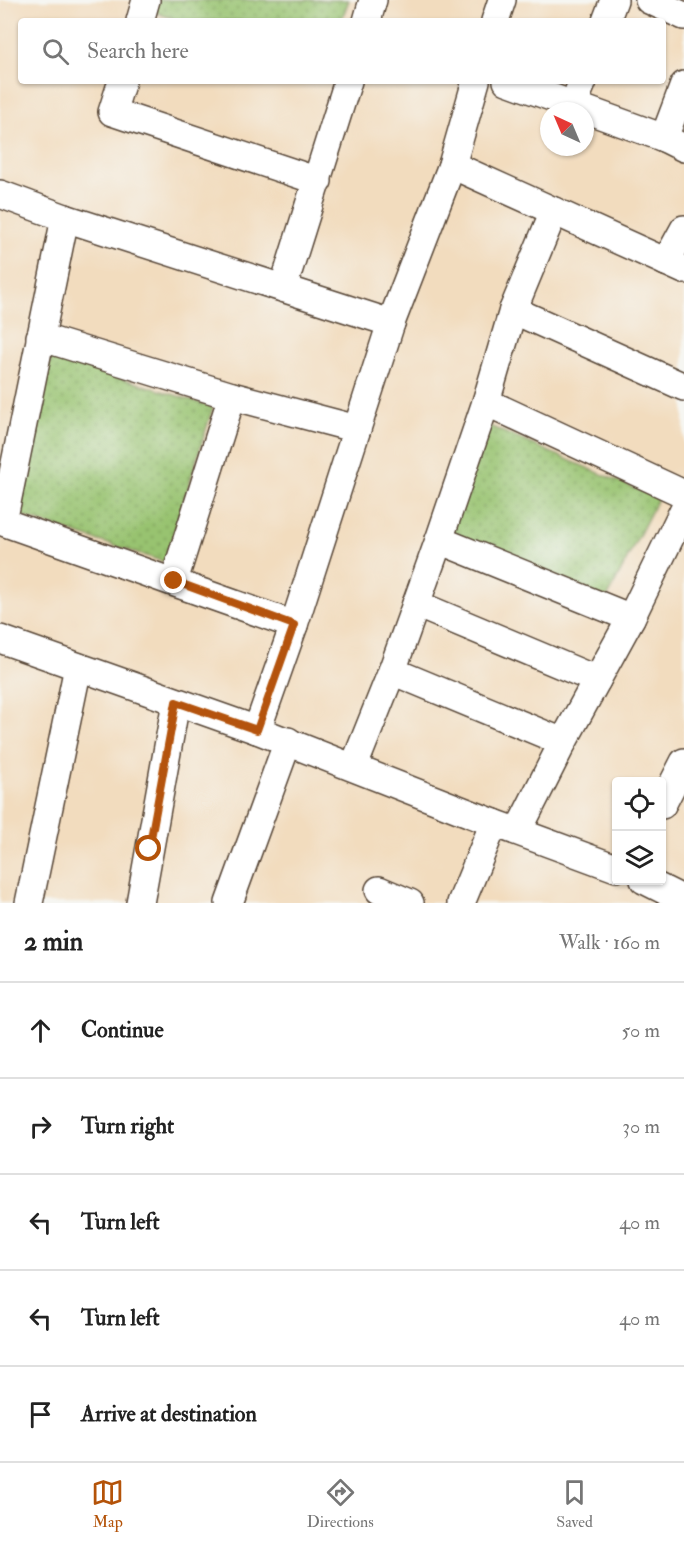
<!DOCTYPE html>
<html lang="en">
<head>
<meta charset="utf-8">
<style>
	:root { --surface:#fff; --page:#f6f6f6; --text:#222; --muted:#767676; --line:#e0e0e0; --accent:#b45309 }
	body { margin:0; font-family:"IM FELL Double Pica",serif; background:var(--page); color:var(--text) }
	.controls { position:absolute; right:18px; bottom:18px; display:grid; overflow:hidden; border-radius:6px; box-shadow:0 2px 4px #0004 }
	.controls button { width:54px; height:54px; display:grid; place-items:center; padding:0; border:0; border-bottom:2px solid var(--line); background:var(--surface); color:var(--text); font:30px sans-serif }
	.compass { position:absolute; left:540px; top:102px; width:54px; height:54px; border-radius:50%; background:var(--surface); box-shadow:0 2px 4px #0004; rotate:316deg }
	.stop { position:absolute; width:18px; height:18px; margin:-14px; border:4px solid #b45309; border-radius:50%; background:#fff }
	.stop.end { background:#b45309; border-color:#fff; box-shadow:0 2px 6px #0008 }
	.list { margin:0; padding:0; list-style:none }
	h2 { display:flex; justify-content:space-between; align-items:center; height:78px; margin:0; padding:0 24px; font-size:26px }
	h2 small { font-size:20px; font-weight:400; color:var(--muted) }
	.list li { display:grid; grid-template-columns:39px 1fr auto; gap:18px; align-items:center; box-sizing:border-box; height:96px; padding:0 24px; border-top:2px solid var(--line) }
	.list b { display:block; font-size:22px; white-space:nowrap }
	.list em { font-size:20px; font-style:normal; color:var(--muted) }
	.icon { flex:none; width:33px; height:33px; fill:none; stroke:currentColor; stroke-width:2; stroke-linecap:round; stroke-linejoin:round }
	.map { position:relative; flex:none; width:684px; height:903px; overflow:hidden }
	.search { position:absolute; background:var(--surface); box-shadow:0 2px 4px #0004; left:18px; right:18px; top:18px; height:66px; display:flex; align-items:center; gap:15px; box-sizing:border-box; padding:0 21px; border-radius:6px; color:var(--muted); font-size:22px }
	.sheet { height:558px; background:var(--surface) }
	nav { display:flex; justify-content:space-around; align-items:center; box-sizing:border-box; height:84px; border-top:2px solid var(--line); background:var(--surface); font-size:16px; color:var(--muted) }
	nav a { display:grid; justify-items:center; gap:3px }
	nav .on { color:var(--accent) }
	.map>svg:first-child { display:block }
</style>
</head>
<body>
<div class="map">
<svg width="684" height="903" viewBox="0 0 684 903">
	<defs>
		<pattern id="green-dots" width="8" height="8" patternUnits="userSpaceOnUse" patternTransform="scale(1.5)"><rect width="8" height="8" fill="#98c370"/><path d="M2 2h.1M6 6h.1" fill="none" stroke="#7d9f5b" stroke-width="1.8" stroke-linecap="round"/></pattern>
	</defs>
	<rect width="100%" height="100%" fill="#f6f6f2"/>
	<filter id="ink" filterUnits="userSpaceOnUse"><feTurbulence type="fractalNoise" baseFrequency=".0167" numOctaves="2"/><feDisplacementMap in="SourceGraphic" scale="12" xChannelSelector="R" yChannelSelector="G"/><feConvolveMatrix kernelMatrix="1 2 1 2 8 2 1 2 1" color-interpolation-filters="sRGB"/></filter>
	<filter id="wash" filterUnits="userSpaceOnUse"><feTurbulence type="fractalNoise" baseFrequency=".008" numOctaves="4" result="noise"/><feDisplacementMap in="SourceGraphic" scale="24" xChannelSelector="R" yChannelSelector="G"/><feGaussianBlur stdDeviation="1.35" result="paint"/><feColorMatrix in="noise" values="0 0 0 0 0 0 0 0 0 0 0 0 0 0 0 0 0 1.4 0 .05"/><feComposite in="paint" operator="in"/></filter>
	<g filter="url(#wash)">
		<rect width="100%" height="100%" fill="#f2dcbe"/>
		<g fill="url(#green-dots)" stroke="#6a7647" stroke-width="1.5">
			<polygon points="136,0 349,0 341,21 179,21 134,4"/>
			<polygon points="51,356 213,407 165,562 18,515"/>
			<polygon points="475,420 658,498 607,598 432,535"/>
		</g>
	</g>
	<g filter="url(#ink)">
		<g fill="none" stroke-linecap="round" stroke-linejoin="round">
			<defs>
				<g id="minor">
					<polyline points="649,0 684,16"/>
					<polyline points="140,21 146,0"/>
					<polyline points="367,21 373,0"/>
					<polyline points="495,21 502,0"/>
					<polyline points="606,21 614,0"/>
					<polyline points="122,81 112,112 318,181"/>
					<polyline points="507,81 664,138 684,148"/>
					<polyline points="573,105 583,81"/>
					<polyline points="664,138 684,85"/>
					<polyline points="452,165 684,270"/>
					<polyline points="0,194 65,218 391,323"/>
					<polyline points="65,218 3,522 294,625"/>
					<polyline points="666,262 684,229"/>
					<polyline points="283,288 348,81"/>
					<polyline points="513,310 684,387"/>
					<polyline points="40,337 232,396 357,429"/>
					<polyline points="486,402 684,494"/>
					<polyline points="439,540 631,618"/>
					<polyline points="174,581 232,396"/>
					<polyline points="416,604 597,680"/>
					<polyline points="0,639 257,730 494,823 616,868"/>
					<polyline points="392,671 563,742"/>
					<polyline points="257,730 294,625 391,323 452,165 476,81"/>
					<polyline points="354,766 392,671 439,540 486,402 513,310 554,211"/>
					<polyline points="662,805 684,762"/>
					<polyline points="518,831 563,742 631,618 684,509"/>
					<polyline points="644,880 684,900"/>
					<polyline points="379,890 410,903"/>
					<polyline points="29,903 78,667"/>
					<polyline points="140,903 176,702"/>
					<polyline points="229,903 288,741"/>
					<polyline points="461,903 494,823"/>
				</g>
			</defs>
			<use href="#minor" stroke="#564536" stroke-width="30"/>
			<use href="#minor" stroke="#fff" stroke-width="27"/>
		</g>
	</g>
	<g fill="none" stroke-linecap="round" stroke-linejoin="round" filter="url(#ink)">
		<polyline stroke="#b45309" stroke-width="8" points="149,849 176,702 257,730 294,625 174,581"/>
	</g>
</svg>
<div class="controls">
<button><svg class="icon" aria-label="locate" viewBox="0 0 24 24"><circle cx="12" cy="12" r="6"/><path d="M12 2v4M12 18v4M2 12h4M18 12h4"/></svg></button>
<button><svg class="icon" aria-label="layers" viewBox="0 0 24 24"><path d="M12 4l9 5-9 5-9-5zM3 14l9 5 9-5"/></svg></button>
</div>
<svg class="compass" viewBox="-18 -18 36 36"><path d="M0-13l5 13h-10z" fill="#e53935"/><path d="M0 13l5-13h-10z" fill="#767676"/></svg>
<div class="stop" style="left:149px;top:849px"></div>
<div class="stop end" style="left:174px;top:581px"></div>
<div class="search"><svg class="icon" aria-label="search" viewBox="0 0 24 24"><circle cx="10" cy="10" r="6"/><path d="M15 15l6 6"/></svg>Search here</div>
</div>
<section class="sheet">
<h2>2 min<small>Walk · 160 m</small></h2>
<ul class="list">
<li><svg class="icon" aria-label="ahead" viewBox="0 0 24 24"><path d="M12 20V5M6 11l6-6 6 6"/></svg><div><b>Continue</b></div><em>50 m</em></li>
<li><svg class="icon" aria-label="right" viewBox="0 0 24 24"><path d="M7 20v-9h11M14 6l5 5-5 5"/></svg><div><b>Turn right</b></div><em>30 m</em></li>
<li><svg class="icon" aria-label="left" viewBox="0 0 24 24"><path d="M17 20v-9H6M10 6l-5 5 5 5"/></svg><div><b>Turn left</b></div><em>40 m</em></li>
<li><svg class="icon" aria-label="left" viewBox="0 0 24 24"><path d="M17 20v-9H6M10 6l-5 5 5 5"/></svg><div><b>Turn left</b></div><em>40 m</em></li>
<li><svg class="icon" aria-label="arrive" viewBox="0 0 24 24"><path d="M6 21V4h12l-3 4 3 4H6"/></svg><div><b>Arrive at destination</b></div></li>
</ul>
</section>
<nav>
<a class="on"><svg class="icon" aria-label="map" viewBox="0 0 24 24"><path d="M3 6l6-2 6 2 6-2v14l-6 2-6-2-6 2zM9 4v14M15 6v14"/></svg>Map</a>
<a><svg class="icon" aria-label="directions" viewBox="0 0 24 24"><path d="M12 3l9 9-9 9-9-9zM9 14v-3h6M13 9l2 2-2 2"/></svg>Directions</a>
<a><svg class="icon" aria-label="saved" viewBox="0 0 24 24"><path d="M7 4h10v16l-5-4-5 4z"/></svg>Saved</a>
</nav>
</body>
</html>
